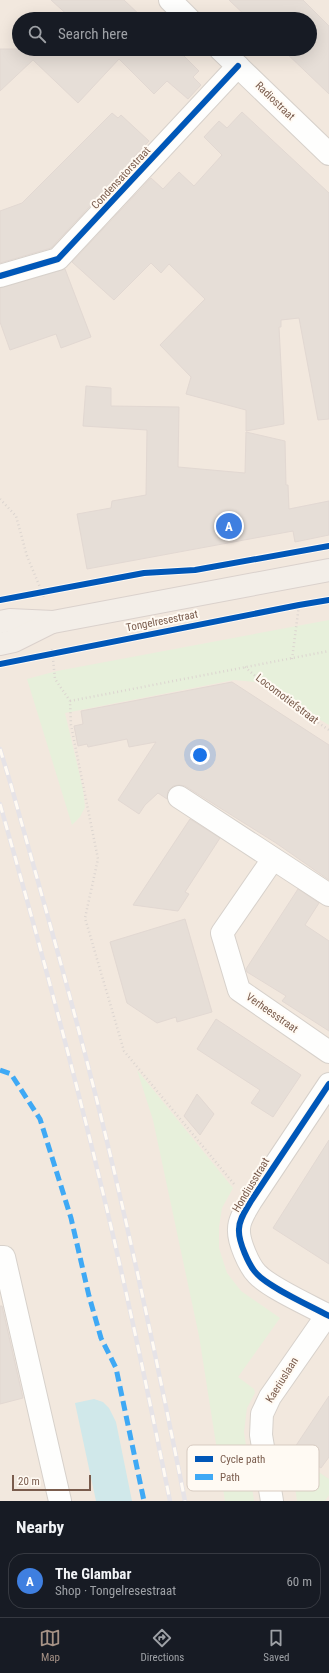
<!DOCTYPE html>
<html lang="en">
<head>
<meta charset="utf-8">
<style>
	:root { --surface:#171b24; --page:#242831; --text:#f1f3f6; --muted:#9ea1a6; --line:#363941; --accent:#a69286 }
	body { margin:0; font-family:"Roboto Condensed",sans-serif; background:var(--page); color:var(--text) }
	.scale { position:absolute; left:12px; bottom:10px; width:79px; box-sizing:border-box; padding-left:4px; border:2px solid #7a5c4d; border-top:0; font-size:11px; line-height:14px; white-space:nowrap; color:#7a5c4d; -webkit-text-stroke:3px #fffaf3; paint-order:stroke }
	.you { position:absolute; left:200px; top:755px; width:14px; height:14px; margin:-10px; border:3px solid #fff; border-radius:50%; background:#1a73e8; box-shadow:0 0 0 6px #1a73e833 }
	.badge { display:grid; place-items:center; width:26px; height:26px; border-radius:50%; background:var(--accent); color:#fff; font-size:13px; font-weight:700 }
	.pin { position:absolute; translate:-50% -50%; border:2px solid #fff; box-shadow:0 1px 4px #0006 }
	.list { margin:0; padding:0; list-style:none }
	h2 { display:flex; justify-content:space-between; align-items:center; height:52px; margin:0; padding:0 16px; font-size:17px }
	h2 small { font-size:13px; font-weight:400; color:var(--muted) }
	.list li { display:grid; grid-template-columns:26px 1fr auto; gap:12px; align-items:center; box-sizing:border-box; height:56px; margin:0 8px 8px; padding:0 8px; border:1px solid var(--line); border-radius:16px }
	.list b { display:block; font-size:15px; white-space:nowrap }
	.list p { margin:0; font-size:13px; white-space:nowrap; color:var(--muted) }
	.list em { font-size:13px; font-style:normal; color:var(--muted) }
	.icon { flex:none; width:22px; height:22px; fill:none; stroke:currentColor; stroke-width:2; stroke-linecap:round; stroke-linejoin:round }
	.map { position:relative; flex:none; width:329px; height:1501px; overflow:hidden }
	.search { position:absolute; background:var(--surface); box-shadow:0 4px 16px #0002; left:12px; right:12px; top:12px; height:44px; display:flex; align-items:center; gap:10px; box-sizing:border-box; padding:0 14px; border-radius:22px; color:var(--muted); font-size:15px }
	.sheet { height:116px; background:var(--surface) }
	nav { display:flex; justify-content:space-around; align-items:center; box-sizing:border-box; height:56px; border-top:1px solid var(--line); background:var(--surface); font-size:11px; color:var(--muted) }
	nav a { display:grid; justify-items:center; gap:2px }
	nav .on { color:var(--accent) }
	.map>svg:first-child { display:block }
</style>
</head>
<body>
<div class="map">
<svg width="329" height="1501" viewBox="0 0 329 1501">
	<rect width="100%" height="100%" fill="#f9f5f0"/>
	<path fill="#f2e8de" fill-rule="evenodd" d="M0 0H329V1501H0ZM19 19H310V49H19Z"/>
	<g fill="#e7f0db">
		<polygon points="329,620 329,725 255,682 234,680 65,713 83,789 85,807 80,817 72,825 27,679 57,671"/>
		<polygon points="137,1070 233,1188 222,1208 219,1227 219,1248 227,1273 241,1291 280,1318 238,1377 254,1389 255,1393 247,1408 244,1432 254,1501 225,1501 199,1336 153,1120"/>
		<polygon points="290,1453 329,1479 329,1495 325,1501 297,1501"/>
	</g>
	<polygon fill="#d0e8ea" points="94,1399 103,1402 109,1408 116,1422 132,1501 96,1501 75,1403"/>
	<g fill="#e6ded7" stroke="#e2d8d2">
		<polygon points="51,0 124,0 144,19 72,19"/>
		<polygon points="229,0 303,0 329,26 329,94 282,49 310,49 310,19 249,19"/>
		<polygon points="0,49 174,49 179,54 181,53 199,71 193,77 201,85 188,99 167,81 154,94 119,59 78,103 33,60 0,91"/>
		<polygon points="242,112 329,193 329,419 318,420 299,318 281,320 281,327 279,327 284,424 246,431 246,410 186,394 191,377 160,345 205,299 169,264 161,273 151,263 114,300 72,262 151,178 163,189 179,172 194,186 222,155 204,137 219,121 227,128"/>
		<polygon points="112,113 118,118 121,115 149,141 132,159 133,160 51,248 0,263 0,211 22,203"/>
		<polygon points="65,269 91,337 61,348 56,334 10,350 0,322 0,288"/>
		<polygon points="86,386 111,388 111,406 179,407 178,467 245,473 246,432 285,441 286,485 288,485 289,509 329,501 329,535 295,542 293,531 87,569 77,514 111,508 112,501 146,495 147,430 83,426"/>
		<polygon points="232,682 329,745 329,880 276,843 185,786 179,785 173,786 168,791 167,799 158,793 145,805 139,814 118,800 156,742 129,747 127,739 88,747 87,744 78,746 74,726 83,724 81,711"/>
		<polygon points="190,819 220,838 185,892 189,894 178,911 133,905"/>
		<polygon points="298,889 319,903 305,925 329,941 329,1031 282,1001 286,996 247,972 246,969"/>
		<polygon points="185,919 212,1012 177,1022 176,1017 157,1023 127,1003 110,942"/>
		<polygon points="216,1019 301,1075 273,1117 251,1103 260,1090 197,1049"/>
		<polygon points="197,1094 214,1114 200,1135 184,1116"/>
		<polygon points="329,1140 329,1264 273,1228"/>
		<polygon points="0,1306 2,1306 23,1398 0,1404"/>
		<polygon points="329,1396 329,1457 321,1468 293,1450"/>
	</g>
	<g fill="none" stroke-linecap="round" stroke-linejoin="round">
		<defs>
			<g id="minor">
				<polyline points="170,0 189,19"/>
				<polyline points="220,49 329,154"/>
				<polyline points="0,276 58,259 238,66"/>
				<polyline points="179,797 329,895"/>
				<polyline points="273,859 222,933 239,990 329,1052"/>
				<path d="M329 1084 251 1201C246 1210 239 1219 239 1229 238 1241 249 1266 257 1274 270 1288 311 1306 329 1316"/>
				<polyline points="0,1257 4,1257 60,1501"/>
				<polyline points="272,1501 261,1435 262,1414 270,1397 327,1315"/>
			</g>
			<g id="major">
				<polyline points="0,622 10,620 53,622 329,570"/>
				<polyline points="0,644 14,641 50,623"/>
			</g>
		</defs>
		<use href="#minor" stroke="#d7d1cb" stroke-width="24"/>
		<use href="#major" stroke="#dad1cc" stroke-width="24"/>
		<g stroke="#dcd5d0" stroke-width="2.5" stroke-dasharray="1 3" stroke-linecap="butt">
			<polyline points="0,499 16,516 27,556 44,597"/>
			<polyline points="52,649 55,679 70,701 71,725 98,859 85,918 124,1051 234,1184"/>
			<polyline points="292,659 299,605"/>
			<polyline points="245,667 278,696 329,730"/>
			<polyline points="70,701 329,651"/>
		</g>
		<use href="#minor" stroke="#fefefd" stroke-width="22"/>
		<use href="#major" stroke="#f3eee8" stroke-width="22"/>
		<defs>
			<g id="rail">
				<path d="M0 749 11 785C34 868 58 951 80 1035 121 1189 154 1345 185 1501"/>
				<path d="M0 804C49 976 95 1149 133 1324 146 1383 158 1442 170 1501"/>
			</g>
		</defs>
		<use href="#rail" stroke="#e6e3e7" stroke-width="4.5"/>
		<use href="#rail" stroke="#fffaf3" stroke-width="3" stroke-dasharray="9" stroke-linecap="butt"/>
		<polyline stroke="#3fa9f5" stroke-width="5" stroke-dasharray="10 5" stroke-linecap="butt" points="0,1070 11,1074 40,1119 71,1218 89,1296 101,1338 116,1368 144,1501"/>
		<defs>
			<g id="cycleway">
				<polyline points="0,276 58,259 238,66"/>
				<polyline points="0,600 144,573 195,570 329,546"/>
				<polyline points="0,664 299,605 329,600"/>
				<path d="M329 1084 251 1201C246 1210 239 1219 239 1229 238 1241 249 1266 257 1274 270 1288 311 1306 329 1316"/>
			</g>
		</defs>
		<use href="#cycleway" stroke="#fffaf3" stroke-width="8"/>
		<use href="#cycleway" stroke="#0057b8" stroke-width="6"/>
	</g>
	<g text-anchor="middle" dominant-baseline="central" stroke-width="4" stroke-linejoin="round" paint-order="stroke">
		<g font-size="11" fill="#7a5c4d" stroke="#fffaf3">
			<text transform="translate(275 101) rotate(44)">Radiostraat</text>
			<text transform="translate(121 178) rotate(-47)">Condensatorstraat</text>
			<text transform="translate(162 621) rotate(-11)">Tongelresestraat</text>
			<text transform="translate(287 699) rotate(37)">Locomotiefstraat</text>
			<text transform="translate(272 1013) rotate(35)">Verheesstraat</text>
			<text transform="translate(251 1185) rotate(-59)">Hondiusstraat</text>
			<text transform="translate(282 1380) rotate(-58)">Kaeriuslaan</text>
		</g>
	</g>
	<rect x="187" y="1445" width="132" height="46" rx="6" fill="#fffaf3" stroke="#d7cbc1" stroke-width="1"/>
	<rect x="195" y="1456" width="18" height="6" fill="#0057b8"/>
	<rect x="195" y="1474" width="18" height="6" fill="#3fa9f5"/>
	<g font-size="11" fill="#7a5c4d">
		<text x="220" y="1463">Cycle path</text>
		<text x="220" y="1481">Path</text>
	</g>
</svg>
<div class="scale">20 m</div>
<div class="you"></div>
<div class="pin badge" style="left:229px;top:526px;background:#3f7fe0">A</div>
<div class="search"><svg class="icon" aria-label="search" viewBox="0 0 24 24"><circle cx="10" cy="10" r="6"/><path d="M15 15l6 6"/></svg>Search here</div>
</div>
<section class="sheet">
<h2>Nearby<small></small></h2>
<ul class="list">
<li><span class="badge" style="background:#3f7fe0">A</span><div><b>The Glambar</b><p>Shop · Tongelresestraat</p></div><em>60 m</em></li>
</ul>
</section>
<nav>
<a class="on"><svg class="icon" aria-label="map" viewBox="0 0 24 24"><path d="M3 6l6-2 6 2 6-2v14l-6 2-6-2-6 2zM9 4v14M15 6v14"/></svg>Map</a>
<a><svg class="icon" aria-label="directions" viewBox="0 0 24 24"><path d="M12 3l9 9-9 9-9-9zM9 14v-3h6M13 9l2 2-2 2"/></svg>Directions</a>
<a><svg class="icon" aria-label="saved" viewBox="0 0 24 24"><path d="M7 4h10v16l-5-4-5 4z"/></svg>Saved</a>
</nav>
</body>
</html>
